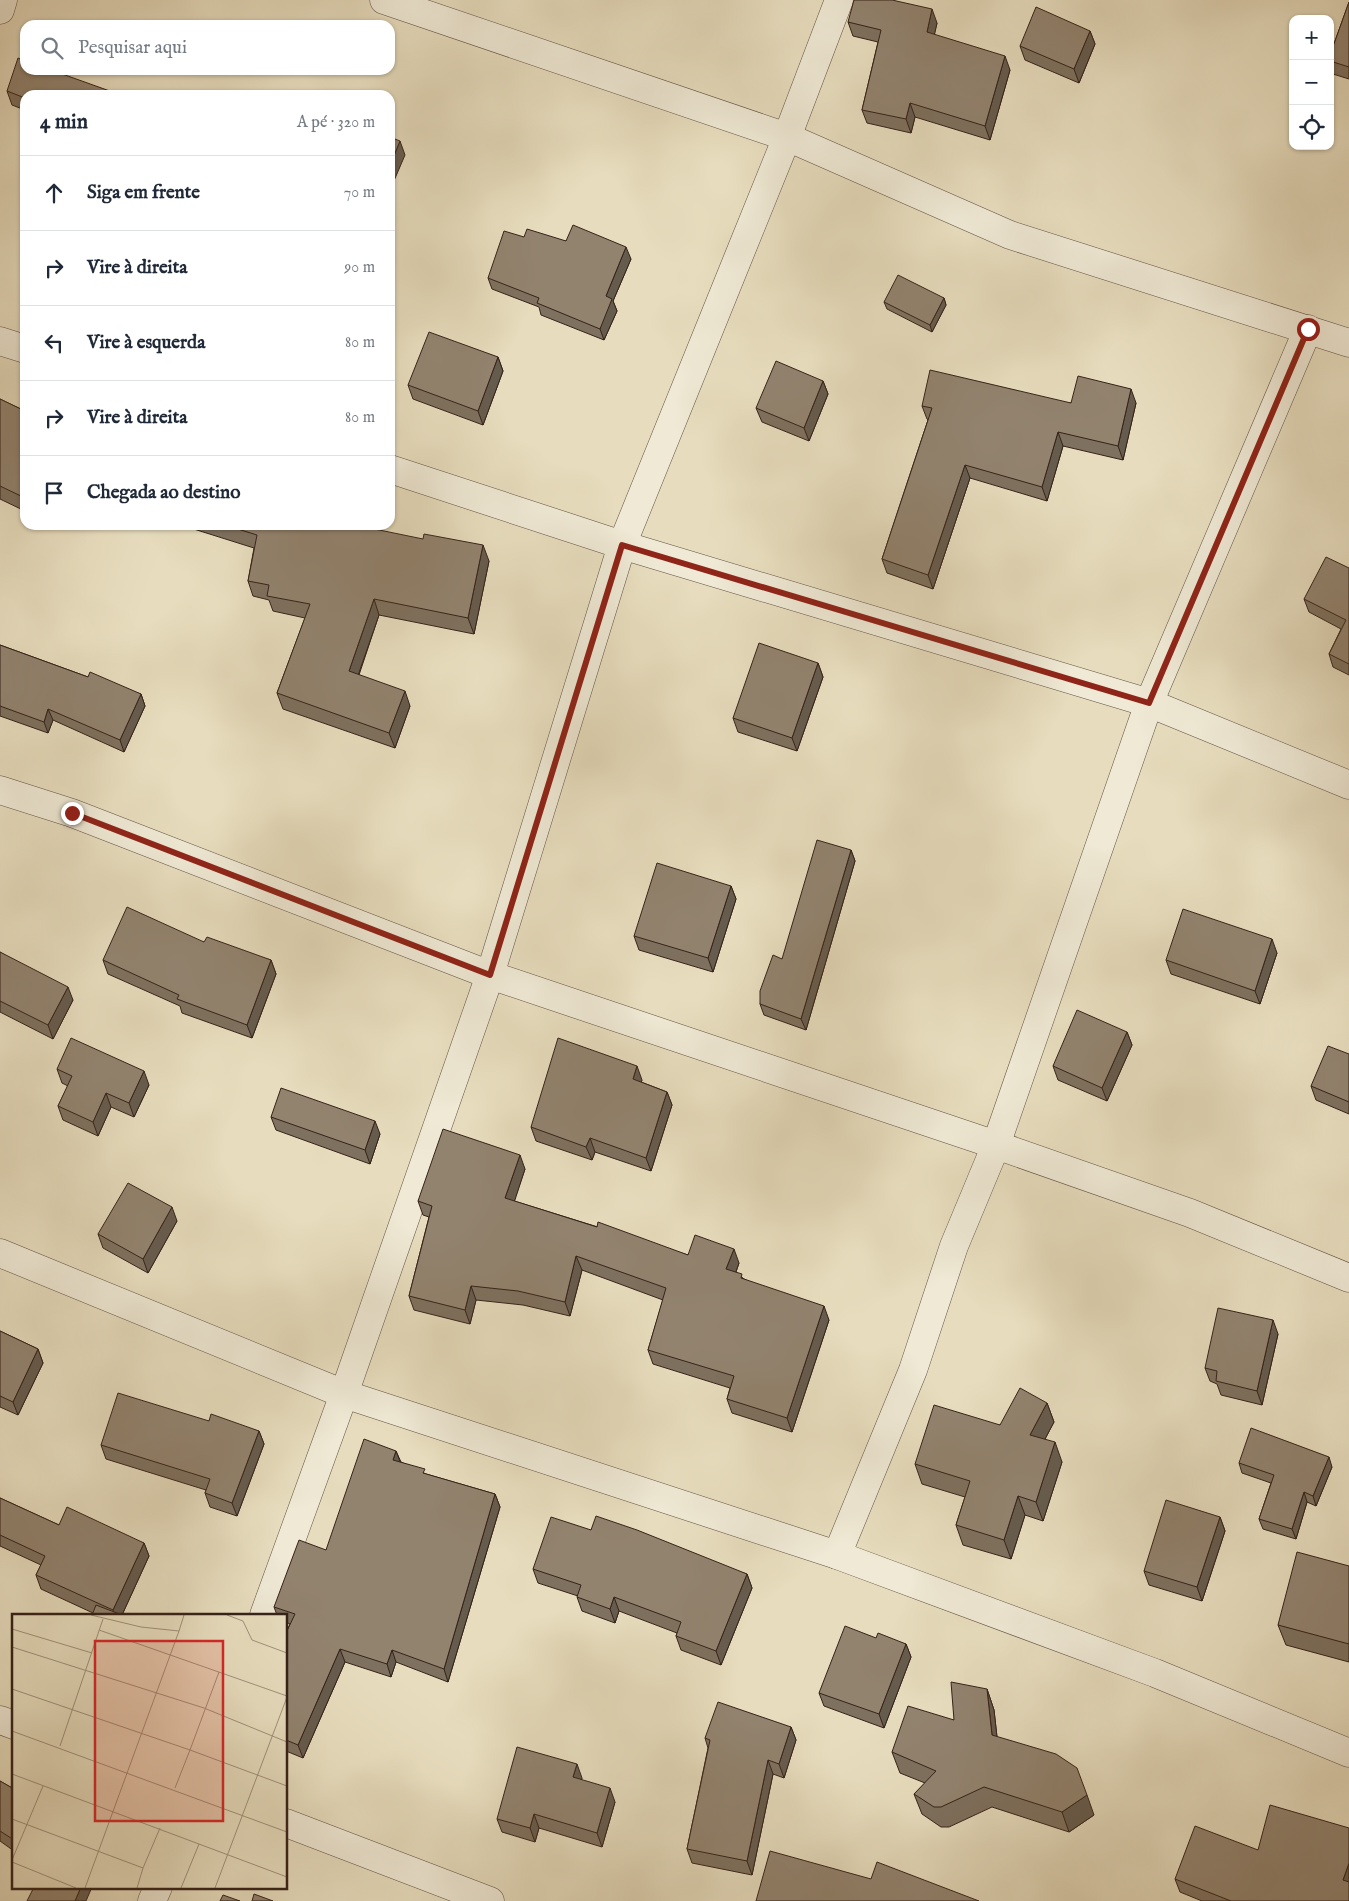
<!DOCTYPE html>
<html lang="pt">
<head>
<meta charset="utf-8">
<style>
	:root { --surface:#fff; --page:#f6f6f7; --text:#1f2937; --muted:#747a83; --line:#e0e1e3 }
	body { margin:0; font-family:"IM FELL English",serif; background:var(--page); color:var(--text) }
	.controls { position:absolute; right:15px; top:15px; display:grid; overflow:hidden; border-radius:10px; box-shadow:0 1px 4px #0004 }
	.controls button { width:45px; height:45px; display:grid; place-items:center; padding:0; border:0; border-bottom:1px solid var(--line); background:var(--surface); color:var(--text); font:25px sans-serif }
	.stop { position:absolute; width:15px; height:15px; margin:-11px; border:4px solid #8f2418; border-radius:50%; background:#fff }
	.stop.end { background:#8f2418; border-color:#fff; box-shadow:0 1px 5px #0008 }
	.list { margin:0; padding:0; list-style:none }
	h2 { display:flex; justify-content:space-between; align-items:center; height:65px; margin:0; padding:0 20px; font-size:21px }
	h2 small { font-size:16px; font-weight:400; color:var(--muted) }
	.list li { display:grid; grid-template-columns:32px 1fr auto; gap:15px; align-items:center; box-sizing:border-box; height:75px; padding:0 20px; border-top:1px solid var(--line) }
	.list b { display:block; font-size:19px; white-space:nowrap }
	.list em { font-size:16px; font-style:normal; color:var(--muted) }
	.icon { flex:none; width:28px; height:28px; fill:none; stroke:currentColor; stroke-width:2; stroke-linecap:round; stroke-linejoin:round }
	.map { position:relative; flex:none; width:1349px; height:1901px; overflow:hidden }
	.search { position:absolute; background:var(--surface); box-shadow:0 1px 4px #0004; left:20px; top:20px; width:375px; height:55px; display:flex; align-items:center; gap:12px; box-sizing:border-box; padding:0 18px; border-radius:15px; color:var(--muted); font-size:19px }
	.panel { position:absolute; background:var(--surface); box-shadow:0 1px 4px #0004; left:20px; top:90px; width:375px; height:440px; border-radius:15px }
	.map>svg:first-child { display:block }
</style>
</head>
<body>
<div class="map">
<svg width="1349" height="1901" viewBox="0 0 1349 1901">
	<rect width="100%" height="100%" fill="#e7ddbe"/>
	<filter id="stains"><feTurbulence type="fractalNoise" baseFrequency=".004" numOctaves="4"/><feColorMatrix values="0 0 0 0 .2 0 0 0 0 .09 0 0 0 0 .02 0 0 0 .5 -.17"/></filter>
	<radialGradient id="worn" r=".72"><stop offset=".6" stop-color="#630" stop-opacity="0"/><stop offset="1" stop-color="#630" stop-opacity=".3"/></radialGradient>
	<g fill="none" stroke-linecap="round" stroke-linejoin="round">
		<defs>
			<g id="minor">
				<polyline points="384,0 787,137 1010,235 1349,343"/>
				<polyline points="0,10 3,0"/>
				<polyline points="0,341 25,349"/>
				<polyline points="390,469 622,545 1149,703 1349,785"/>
				<polyline points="0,790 72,813 490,975 996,1145 1149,703 1308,329"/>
				<polyline points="0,1253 344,1394 837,1555 1155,1673 1349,1753"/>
				<polyline points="837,1555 913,1370 954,1246 996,1145 1190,1213 1349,1278"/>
				<polyline points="264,1615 344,1394 490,975 622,545 787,137 839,0"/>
				<polyline points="0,1720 14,1725"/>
				<polyline points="286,1823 490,1901"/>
				<polyline points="152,1901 158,1887"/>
			</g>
		</defs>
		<use href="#minor" stroke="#625142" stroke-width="29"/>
		<use href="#minor" stroke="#efe9d5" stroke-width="28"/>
	</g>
	<g fill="#7e715f" stroke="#352219">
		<polygon points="1349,2 1349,79 1333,74 1330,65 1330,55"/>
		<polygon points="848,22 937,23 934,35 1010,70 990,140 915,117 911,133 867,123 862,110 878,42 853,36"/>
		<polygon points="1090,31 1095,44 1079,83 1025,60 1020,46"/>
		<polygon points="7,91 25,95 25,110 12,105"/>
		<polygon points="524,237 566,241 631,259 613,301 617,311 604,340 541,315 539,307 492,289 488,278"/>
		<polygon points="944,298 946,305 932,332 887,309 884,302"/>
		<polygon points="498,357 503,371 483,425 413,399 408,385"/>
		<polygon points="823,381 828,394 809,441 762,422 756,408"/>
		<polygon points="0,399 25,411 25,511 0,499"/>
		<polygon points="1071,403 1136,403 1123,460 1063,446 1047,501 970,478 933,589 887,573 882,559 928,420 927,419 922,406"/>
		<polygon points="181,525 363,525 363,527 489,561 474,634 379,615 359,675 410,706 395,748 283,709 277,693 305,618 273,611 269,600 253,596 248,581 254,548"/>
		<polygon points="1349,568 1349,675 1333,667 1329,654 1341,629 1309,612 1304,599"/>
		<polygon points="0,645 88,677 141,694 145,706 124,752 53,720 48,733 0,716"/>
		<polygon points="818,663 823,677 797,751 738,732 733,718"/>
		<polygon points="851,850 855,861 806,1030 764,1015 760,1004 782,959"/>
		<polygon points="731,886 736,899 713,972 639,950 634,936"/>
		<polygon points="204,942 271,960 276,974 252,1038 182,1013 180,1006 108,974 103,960"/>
		<polygon points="0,952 73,1000 53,1039 0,1012"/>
		<polygon points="1277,953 1260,1004 1171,974 1166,960"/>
		<polygon points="1127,1032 1132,1045 1107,1101 1058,1080 1053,1066"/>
		<polygon points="1349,1054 1349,1114 1316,1100 1311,1086"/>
		<polygon points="57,1069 149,1085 134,1117 111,1107 98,1136 63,1120 58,1106 68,1086 62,1083"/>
		<polygon points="642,1080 641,1082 667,1092 672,1105 651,1171 595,1152 592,1160 536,1141 531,1127"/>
		<polygon points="271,1117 380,1134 370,1164 276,1130"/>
		<polygon points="525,1169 514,1201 688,1255 739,1263 736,1272 744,1279 829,1320 792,1432 732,1413 727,1399 730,1388 653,1364 648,1350 663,1300 582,1270 570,1316 523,1305 476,1300 470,1324 414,1310 409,1296 429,1217 423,1215 418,1201"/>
		<polygon points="177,1221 148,1273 103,1248 98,1234"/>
		<polygon points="0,1331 38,1349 43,1363 18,1415 0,1407"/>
		<polygon points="1278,1334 1262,1405 1221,1395 1217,1384 1210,1381 1205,1368"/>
		<polygon points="1047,1403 1054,1422 1045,1439 1062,1462 1043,1521 1025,1515 1011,1559 963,1545 956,1525 965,1497 922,1484 915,1464 1000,1425"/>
		<polygon points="209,1421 259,1431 264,1444 237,1516 210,1507 205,1493 206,1490 106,1459 101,1445"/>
		<polygon points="396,1451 401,1462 426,1474 495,1494 500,1507 448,1682 396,1662 391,1677 345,1662 303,1758 286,1751 286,1633 290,1624 286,1622 286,1615 277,1615 274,1607 326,1550"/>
		<polygon points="1239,1463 1332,1467 1316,1506 1307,1502 1296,1539 1263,1529 1259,1519 1271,1483 1242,1473"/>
		<polygon points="0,1498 59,1525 144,1543 149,1556 122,1615 93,1613 41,1589 36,1575 41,1565 0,1546"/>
		<polygon points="1220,1517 1225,1531 1202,1601 1149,1585 1144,1571"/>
		<polygon points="591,1530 747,1574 752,1588 721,1665 681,1650 676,1636 677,1633 619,1611 615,1623 582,1611 577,1597 578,1596 538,1583 533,1569"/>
		<polygon points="1349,1566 1349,1662 1286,1645 1278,1625"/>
		<polygon points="876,1638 906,1644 911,1657 884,1728 824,1706 819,1693"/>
		<polygon points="987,1689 994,1710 997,1737 1094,1815 1069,1832 992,1807 949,1827 941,1827 922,1814 914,1794 925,1783 900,1773 892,1752 954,1720"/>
		<polygon points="791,1727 796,1740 784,1778 773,1774 752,1875 692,1863 687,1849 708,1748 705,1738"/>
		<polygon points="582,1778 581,1780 615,1802 602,1847 539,1828 535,1842 502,1832 497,1819"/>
		<polygon points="0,1781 14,1789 14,1851 0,1841"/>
		<polygon points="1258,1850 1349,1901 1202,1901 1180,1892 1175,1879"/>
	</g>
	<g fill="#665c4e" stroke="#352219">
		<polygon points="932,9 937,23 932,46 927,32"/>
		<polygon points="1090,31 1095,44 1079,83 1074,69"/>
		<polygon points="1005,56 1010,70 990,140 985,126"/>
		<polygon points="910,103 915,117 911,133 906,119"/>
		<polygon points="400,141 405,155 390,190 390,165"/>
		<polygon points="626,247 631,259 613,301 617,311 604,340 600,329 606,296"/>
		<polygon points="944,298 946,305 932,332 930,325"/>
		<polygon points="498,357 503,371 483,425 478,411"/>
		<polygon points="823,381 828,394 809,441 804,428"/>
		<polygon points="1131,389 1136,403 1123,460 1118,446"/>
		<polygon points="1058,432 1063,446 1047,501 1042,487"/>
		<polygon points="965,465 970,478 933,589 928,575"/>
		<polygon points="483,545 489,561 474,634 468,618"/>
		<polygon points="374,599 379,615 354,687 349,671"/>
		<polygon points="818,663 823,677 797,751 792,738"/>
		<polygon points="405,691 410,706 395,748 389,733"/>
		<polygon points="141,694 145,706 124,752 120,740"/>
		<polygon points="48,709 53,720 48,733 44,722"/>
		<polygon points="851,850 855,861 806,1030 801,1019"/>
		<polygon points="731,886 736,899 713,972 708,958"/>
		<polygon points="1272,939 1277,953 1260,1004 1255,991"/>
		<polygon points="271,960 276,974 252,1038 247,1025"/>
		<polygon points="68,987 73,1000 53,1039 48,1025"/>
		<polygon points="1127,1032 1132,1045 1107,1101 1102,1088"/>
		<polygon points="637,1066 642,1080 638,1093 633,1079"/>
		<polygon points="144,1071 149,1085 134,1117 129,1103"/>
		<polygon points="667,1092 672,1105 651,1171 646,1158"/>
		<polygon points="106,1093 111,1107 98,1136 93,1122"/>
		<polygon points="375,1121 380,1134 370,1164 365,1150"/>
		<polygon points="590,1138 595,1152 592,1160 586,1147"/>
		<polygon points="520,1155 525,1169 511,1212 505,1198"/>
		<polygon points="172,1207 177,1221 148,1273 143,1259"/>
		<polygon points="734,1249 739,1263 732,1283 726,1269"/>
		<polygon points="576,1256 582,1270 570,1316 565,1302"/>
		<polygon points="471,1286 476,1300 470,1324 465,1310"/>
		<polygon points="824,1306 829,1320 792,1432 787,1418"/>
		<polygon points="1273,1320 1278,1334 1262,1405 1257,1391"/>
		<polygon points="38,1349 43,1363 18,1415 13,1402"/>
		<polygon points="1047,1403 1054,1422 1037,1454 1030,1435"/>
		<polygon points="259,1431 264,1444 237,1516 232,1503"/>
		<polygon points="1055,1442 1062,1462 1043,1521 1036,1502"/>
		<polygon points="396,1451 401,1464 393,1460"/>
		<polygon points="1329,1457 1332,1467 1316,1506 1313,1496"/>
		<polygon points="1304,1492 1307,1502 1296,1539 1292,1529"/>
		<polygon points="495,1494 500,1507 448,1682 444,1669"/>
		<polygon points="1018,1496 1025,1515 1011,1559 1004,1540"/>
		<polygon points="1220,1517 1225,1531 1202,1601 1197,1587"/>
		<polygon points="144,1543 149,1556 122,1615 115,1615 113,1610"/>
		<polygon points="747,1574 752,1588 721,1665 716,1651"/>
		<polygon points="614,1597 619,1611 615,1623 610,1609"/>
		<polygon points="906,1644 911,1657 884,1728 879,1714"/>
		<polygon points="340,1649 345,1662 303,1758 298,1745"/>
		<polygon points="392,1650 396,1662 391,1677 387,1664"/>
		<polygon points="987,1689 994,1710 999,1755 992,1735"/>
		<polygon points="791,1727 796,1740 784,1778 779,1764"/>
		<polygon points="768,1760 773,1774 752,1875 747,1861"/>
		<polygon points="577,1764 582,1778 578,1791 573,1777"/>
		<polygon points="610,1788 615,1802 602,1847 597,1833"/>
		<polygon points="1087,1795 1094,1815 1069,1832 1062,1812"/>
		<polygon points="534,1814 539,1828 535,1842 530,1828"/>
		<polygon points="1349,1863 1349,1891 1343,1880"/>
		<polygon points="81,1887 92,1887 86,1901 75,1901"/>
	</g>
	<g fill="#92836f" stroke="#352219">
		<polygon points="854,0 892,0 932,9 927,32 1005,56 985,126 910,103 906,119 862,110 881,30 848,22"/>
		<polygon points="1349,2 1349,67 1330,61 1330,55"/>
		<polygon points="1036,7 1090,31 1074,69 1020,46"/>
		<polygon points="18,58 25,61 25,70 51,70 121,95 25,95 25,98 7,91"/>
		<polygon points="390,137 400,141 390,165"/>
		<polygon points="573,225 626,247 606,296 612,299 600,329 537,303 539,298 488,278 504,231 524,237 527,229 566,241"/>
		<polygon points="898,275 944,298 930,325 884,302"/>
		<polygon points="429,332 498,357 478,411 408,385"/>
		<polygon points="776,361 823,381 804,428 756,408"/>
		<polygon points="930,370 1071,403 1078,376 1131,389 1118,446 1058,432 1042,487 965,465 928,575 882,559 932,408 922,406"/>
		<polygon points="0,399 25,411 25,493 23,497 0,486"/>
		<polygon points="225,525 355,525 423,539 424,534 483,545 468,618 374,599 349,671 405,691 389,733 277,693 310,604 267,596 269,585 248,581 257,535"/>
		<polygon points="1326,557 1349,568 1349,664 1329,654 1346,620 1304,599"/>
		<polygon points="759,643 818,663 792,738 733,718"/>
		<polygon points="0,645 88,677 90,672 141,694 120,740 48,709 44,722 0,706"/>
		<polygon points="817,840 851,850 801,1019 760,1004 760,991 773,955 782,959"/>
		<polygon points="657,863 731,886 708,958 634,936"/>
		<polygon points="127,907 204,942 207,937 271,960 247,1025 177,999 179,995 103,960"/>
		<polygon points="1183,909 1272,939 1255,991 1166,960"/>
		<polygon points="0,952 68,987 48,1025 0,1001"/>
		<polygon points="1077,1010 1127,1032 1102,1088 1053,1066"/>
		<polygon points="71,1038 144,1071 129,1103 106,1093 93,1122 58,1106 72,1076 57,1069"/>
		<polygon points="558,1038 637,1066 633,1079 667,1092 646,1158 590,1138 586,1147 531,1127"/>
		<polygon points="1328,1046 1349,1054 1349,1102 1311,1086"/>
		<polygon points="281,1088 375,1121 365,1150 271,1117"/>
		<polygon points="443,1129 520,1155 505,1198 597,1227 598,1222 688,1255 695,1235 734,1249 726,1269 742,1274 741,1278 824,1306 787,1418 727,1399 734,1376 648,1350 666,1288 576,1256 565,1302 518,1291 471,1286 465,1310 409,1296 432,1206 418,1201"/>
		<polygon points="128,1183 172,1207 143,1259 98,1234"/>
		<polygon points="1218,1308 1273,1320 1257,1391 1216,1381 1217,1371 1205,1368"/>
		<polygon points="0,1331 38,1349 13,1402 0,1396"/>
		<polygon points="1020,1388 1047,1403 1030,1435 1055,1442 1036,1502 1018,1496 1004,1540 956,1525 970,1481 915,1464 934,1405 1000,1425"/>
		<polygon points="118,1393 209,1421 211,1414 259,1431 232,1503 205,1493 210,1479 101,1445"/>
		<polygon points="1251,1428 1329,1457 1313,1496 1304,1492 1292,1529 1259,1519 1274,1475 1239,1463"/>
		<polygon points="364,1439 396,1451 393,1460 425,1469 423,1473 495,1494 444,1669 392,1650 387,1664 340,1649 298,1745 286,1740 286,1633 295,1614 274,1607 299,1540 326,1550"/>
		<polygon points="0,1498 59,1525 67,1507 144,1543 113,1610 36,1575 45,1556 0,1535"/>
		<polygon points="1166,1500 1220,1517 1197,1587 1144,1571"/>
		<polygon points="596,1516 637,1530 747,1574 716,1651 676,1636 681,1622 614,1597 610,1609 577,1597 581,1585 533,1569 551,1517 591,1530"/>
		<polygon points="1297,1552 1349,1566 1349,1644 1278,1625"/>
		<polygon points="96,1605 122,1615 92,1615"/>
		<polygon points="845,1626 876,1638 878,1633 906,1644 879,1714 819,1693"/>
		<polygon points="951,1682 987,1689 992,1735 1056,1754 1077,1768 1087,1795 1062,1812 984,1787 941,1807 934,1807 914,1794 936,1771 892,1752 908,1706 954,1720"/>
		<polygon points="718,1702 791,1727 779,1764 768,1760 747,1861 687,1849 710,1740 705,1738"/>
		<polygon points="517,1747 577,1764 573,1777 610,1788 597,1833 534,1814 530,1828 497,1819"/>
		<polygon points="0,1781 14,1789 14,1840 0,1831"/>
		<polygon points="1270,1805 1349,1828 1349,1863 1343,1880 1349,1882 1349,1901 1231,1901 1175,1879 1195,1826 1258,1850"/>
		<polygon points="770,1851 871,1879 877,1862 979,1901 756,1901"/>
		<polygon points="34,1887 81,1887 75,1901 27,1901"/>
		<polygon points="254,1894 273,1901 252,1901"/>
		<polygon points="223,1895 240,1901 220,1901"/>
	</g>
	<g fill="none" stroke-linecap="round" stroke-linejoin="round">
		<polyline stroke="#8f2418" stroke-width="6" points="72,813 490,975 622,545 1149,703 1308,329"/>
	</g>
	<g transform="translate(12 1614)">
		<rect width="275" height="275" fill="#e7ddbe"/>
		<path fill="none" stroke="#a0927c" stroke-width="1" d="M79 1 129 13 167 17 172 1M215 1 231 7 240 26 275 39M0 15 80 39M87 16 275 82M0 33 192 94 275 128M0 75 178 136 207 58M0 117 275 218M48 132 91 5M0 160 275 263M163 174 178 136 275 172M0 205 131 254 148 214M0 246 31 172M0 248 64 274M73 274 167 17M125 274 131 254M169 274 187 230M203 274 275 83"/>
		<path fill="#d62828" fill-opacity="0.15" stroke="#d62828" stroke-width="2.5" d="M83 27H211V207H83Z"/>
		<rect width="275" height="275" fill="none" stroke="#352219" stroke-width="2.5"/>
	</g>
	<rect width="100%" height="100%" filter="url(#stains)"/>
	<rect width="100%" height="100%" fill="url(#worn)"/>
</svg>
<div class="controls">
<button>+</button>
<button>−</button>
<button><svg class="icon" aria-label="locate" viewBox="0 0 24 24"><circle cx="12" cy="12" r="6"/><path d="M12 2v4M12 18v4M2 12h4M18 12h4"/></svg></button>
</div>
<div class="stop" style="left:1308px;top:329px"></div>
<div class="stop end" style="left:72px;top:813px"></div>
<div class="search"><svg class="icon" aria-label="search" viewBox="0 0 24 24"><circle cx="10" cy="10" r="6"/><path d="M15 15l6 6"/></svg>Pesquisar aqui</div>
<section class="panel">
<h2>4 min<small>A pé · 320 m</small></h2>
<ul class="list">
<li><svg class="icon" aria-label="ahead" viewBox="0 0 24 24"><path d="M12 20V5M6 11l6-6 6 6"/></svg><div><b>Siga em frente</b></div><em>70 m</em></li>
<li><svg class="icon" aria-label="right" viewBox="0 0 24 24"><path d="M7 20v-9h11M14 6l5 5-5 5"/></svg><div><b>Vire à direita</b></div><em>90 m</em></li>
<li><svg class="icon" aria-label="left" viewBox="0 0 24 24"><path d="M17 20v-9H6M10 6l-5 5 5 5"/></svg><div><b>Vire à esquerda</b></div><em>80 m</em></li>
<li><svg class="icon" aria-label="right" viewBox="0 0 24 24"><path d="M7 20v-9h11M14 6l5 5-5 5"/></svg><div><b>Vire à direita</b></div><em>80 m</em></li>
<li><svg class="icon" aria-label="arrive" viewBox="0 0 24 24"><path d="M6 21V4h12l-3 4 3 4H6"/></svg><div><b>Chegada ao destino</b></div></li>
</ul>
</section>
</div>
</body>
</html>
